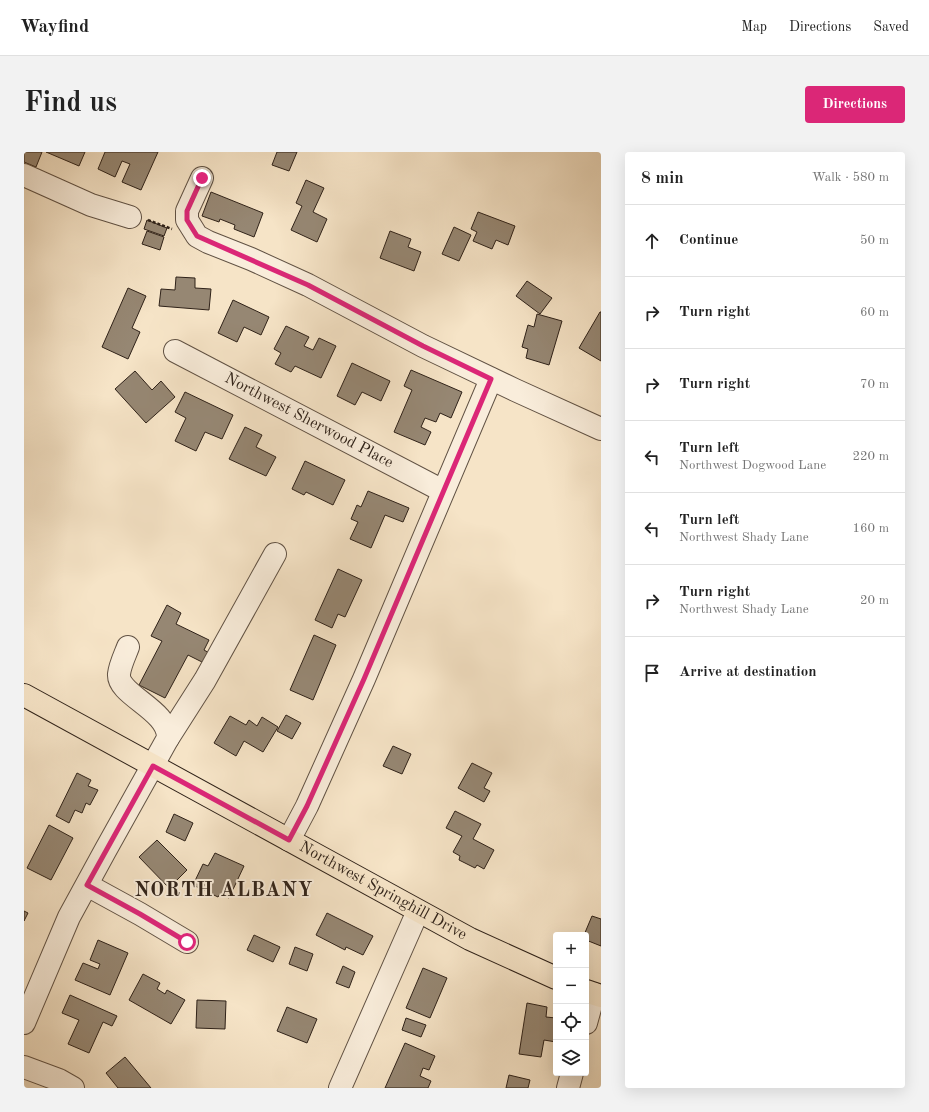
<!DOCTYPE html>
<html lang="en">
<head>
<meta charset="utf-8">
<style>
	:root { --surface:#fff; --page:#f2f2f2; --text:#222; --muted:#767676; --line:#e0e0e0; --accent:#db2777 }
	body { margin:0; font-family:"Old Standard TT",serif; background:var(--page); color:var(--text) }
	.controls { position:absolute; right:12px; bottom:12px; display:grid; overflow:hidden; border-radius:4px; box-shadow:0 4px 16px #0002 }
	.controls button { width:36px; height:36px; display:grid; place-items:center; padding:0; border:0; border-bottom:1px solid var(--line); background:var(--surface); color:var(--text); font:20px sans-serif }
	.stop { position:absolute; width:12px; height:12px; margin:-9px; border:3px solid #db2777; border-radius:50%; background:#fff }
	.stop.end { background:#db2777; border-color:#fff; box-shadow:0 1px 4px #0008 }
	.list { margin:0; padding:0; list-style:none }
	h2 { display:flex; justify-content:space-between; align-items:center; height:52px; margin:0; padding:0 16px; font-size:17px }
	h2 small { font-size:13px; font-weight:400; color:var(--muted) }
	.list li { display:grid; grid-template-columns:26px 1fr auto; gap:12px; align-items:center; box-sizing:border-box; height:72px; padding:0 16px; border-top:1px solid var(--line) }
	.list b { display:block; font-size:15px; white-space:nowrap }
	.list p { margin:0; font-size:13px; white-space:nowrap; color:var(--muted) }
	.list em { font-size:13px; font-style:normal; color:var(--muted) }
	.icon { flex:none; width:22px; height:22px; fill:none; stroke:currentColor; stroke-width:2; stroke-linecap:round; stroke-linejoin:round }
	.map { position:relative; flex:none; width:577px; height:936px; overflow:hidden; border-radius:4px }
	header { display:flex; align-items:center; gap:24px; box-sizing:border-box; height:56px; padding:0 20px; background:var(--surface); border-bottom:1px solid var(--line) }
	header strong { font-size:19px }
	nav { display:flex; gap:22px; margin-inline-start:auto; font-size:14px }
	.intro { display:flex; align-items:center; justify-content:space-between; box-sizing:border-box; height:96px; padding:0 24px }
	h1 { margin:0; font-size:28px }
	.button { padding:10px 18px; border-radius:4px; background:var(--accent); color:#fff; font-size:14px; font-weight:700 }
	main { display:flex; gap:24px; padding:0 24px }
	aside { flex:1; background:var(--surface); border-radius:4px; box-shadow:0 4px 16px #0002 }
	.map>svg:first-child { display:block }
</style>
</head>
<body>
<header>
<strong>Wayfind</strong>
<nav><a>Map</a><a>Directions</a><a>Saved</a></nav>
</header>
<div class="intro"><h1>Find us</h1><a class="button">Directions</a></div>
<main>
<div class="map">
<svg width="577" height="936" viewBox="0 0 577 936">
	<rect width="100%" height="100%" fill="#f6e4c7"/>
	<filter id="stains"><feTurbulence type="fractalNoise" baseFrequency=".005" numOctaves="4"/><feColorMatrix values="0 0 0 0 .2 0 0 0 0 .09 0 0 0 0 .02 0 0 0 .5 -.17"/></filter>
	<radialGradient id="worn" r=".72"><stop offset=".6" stop-color="#630" stop-opacity="0"/><stop offset="1" stop-color="#630" stop-opacity=".3"/></radialGradient>
	<g fill="#968773" stroke="#2f2219">
		<polygon points="0,0 18,0 12,15 0,10"/>
		<polygon points="22,0 61,0 55,14"/>
		<polygon points="81,0 134,0 117,38 98,30 106,12 98,9 91,25 74,17"/>
		<polygon points="253,0 273,0 265,19 248,13"/>
		<polygon points="282,28 300,36 289,60 303,67 293,90 267,78 278,54 272,51"/>
		<polygon points="187,40 239,61 230,85 210,77 211,73 196,67 195,70 178,64"/>
		<polygon points="454,60 491,74 484,93 472,88 468,97 449,89 453,80 447,77"/>
		<polygon points="123,68 143,76 140,84 120,77"/>
		<polygon points="430,75 447,83 435,109 418,102"/>
		<polygon points="123,79 140,85 136,98 118,92"/>
		<polygon points="366,79 387,87 384,95 397,100 390,119 356,106"/>
		<polygon points="152,125 171,126 171,136 187,137 185,158 135,154 137,137 151,138"/>
		<polygon points="503,129 528,146 516,162 492,144"/>
		<polygon points="104,136 122,144 108,176 116,180 104,207 78,195"/>
		<polygon points="209,148 245,165 237,183 220,175 213,190 194,181"/>
		<polygon points="576,160 577,160 577,209 555,196"/>
		<polygon points="513,162 538,169 525,213 502,206 504,197 498,195 504,173 510,175"/>
		<polygon points="262,174 285,185 280,194 289,198 295,186 312,194 297,226 271,214 267,220 251,212 257,201 250,197"/>
		<polygon points="328,211 366,229 357,249 338,240 331,253 313,244"/>
		<polygon points="387,218 438,240 427,266 416,261 412,270 401,266 397,275 407,280 401,293 370,280 388,238 380,234"/>
		<polygon points="111,219 128,238 137,229 151,245 122,271 91,237"/>
		<polygon points="161,240 209,263 198,287 181,280 172,299 151,289 162,266 151,260"/>
		<polygon points="221,275 238,283 232,295 252,305 242,324 205,307"/>
		<polygon points="281,309 321,328 309,353 282,340 280,343 268,337"/>
		<polygon points="344,339 385,356 379,370 361,363 347,396 326,387 334,370 327,367 333,353 337,355"/>
		<polygon points="314,417 338,428 321,465 314,462 308,476 291,468"/>
		<polygon points="143,453 157,461 152,472 185,488 180,498 187,502 182,512 164,503 141,546 115,533 138,489 127,484"/>
		<polygon points="290,483 312,493 289,548 266,538"/>
		<polygon points="262,563 277,571 268,587 253,579"/>
		<polygon points="206,564 222,573 225,568 233,574 238,565 254,575 239,600 220,589 212,604 190,591"/>
		<polygon points="369,594 387,602 378,622 359,614"/>
		<polygon points="448,611 468,621 460,636 466,639 460,650 434,636"/>
		<polygon points="53,621 67,628 64,634 74,638 66,653 62,651 58,661 51,658 45,671 32,664"/>
		<polygon points="431,659 457,672 449,687 470,698 460,717 453,713 451,716 435,708 436,704 429,700 438,684 422,676"/>
		<polygon points="150,662 169,671 161,689 142,680"/>
		<polygon points="25,673 49,686 27,728 3,716"/>
		<polygon points="133,688 163,718 145,736 115,705"/>
		<polygon points="191,701 220,714 205,746 196,742 194,745 169,733 179,712 184,714"/>
		<polygon points="0,759 4,761 0,769"/>
		<polygon points="303,761 349,784 339,803 322,795 321,798 292,783"/>
		<polygon points="568,764 577,767 577,794 562,788 562,783 560,783"/>
		<polygon points="230,783 256,795 249,810 223,798"/>
		<polygon points="74,788 104,801 86,843 51,828 59,811 74,817 76,812 66,808"/>
		<polygon points="271,795 289,802 283,819 265,812"/>
		<polygon points="319,814 331,820 325,836 312,831"/>
		<polygon points="399,816 423,826 406,866 382,856"/>
		<polygon points="119,822 136,831 133,837 141,842 143,838 161,848 147,872 105,848"/>
		<polygon points="46,843 93,864 88,874 79,870 65,901 44,892 55,868 38,861"/>
		<polygon points="173,848 202,849 201,877 172,876"/>
		<polygon points="503,851 523,855 522,865 532,866 532,890 520,888 517,905 495,902"/>
		<polygon points="263,855 293,867 283,891 253,879"/>
		<polygon points="382,866 402,873 397,885 378,878"/>
		<polygon points="381,891 411,904 405,918 399,916 396,924 407,929 404,936 361,936"/>
		<polygon points="101,905 127,936 94,936 82,921"/>
		<polygon points="485,923 506,928 504,936 482,936"/>
	</g>
	<g fill="none" stroke-linecap="round" stroke-linejoin="round">
		<defs>
			<g id="minor">
				<polyline points="0,23 67,53 106,65"/>
				<polyline points="178,26 163,59 163,68 173,84 184,90 227,107 284,133 399,194 491,238 577,277"/>
				<path id="s1" d="M151 199 419 339"/>
				<polyline points="144,586 181,528 251,402"/>
				<polyline points="265,688 283,654 340,527 467,227"/>
				<polyline points="63,733 116,762 163,790"/>
				<path d="M0 871 45 765 81 699 144 586C145 558 93 543 95 522 96 513 101 503 104 495"/>
				<polyline points="562,871 570,842"/>
				<polyline points="0,915 35,928 49,936"/>
				<polyline points="316,936 394,759"/>
				<polyline points="544,936 548,921"/>
			</g>
			<g id="major">
				<path id="s2" d="M0 543 446 787 532 826"/>
				<polyline points="562,839 577,844"/>
			</g>
		</defs>
		<use href="#minor" stroke="#615244" stroke-width="24"/>
		<use href="#major" stroke="#2f2219" stroke-width="24"/>
		<polyline stroke="#2f2219" stroke-width="2.5" stroke-dasharray="3 2" stroke-linecap="butt" points="124,68 148,77"/>
		<use href="#minor" stroke="#f9eddb" stroke-width="22"/>
		<use href="#major" stroke="#f6e4c7" stroke-width="22"/>
	</g>
	<g fill="none" stroke-linecap="round" stroke-linejoin="round">
		<polyline stroke="#db2777" stroke-width="5" points="163,790 116,762 63,733 129,614 265,688 283,654 340,527 467,227 399,194 284,133 173,84 163,68 163,59 178,26"/>
	</g>
	<g text-anchor="middle" dominant-baseline="central" stroke-width="4" stroke-linejoin="round" paint-order="stroke">
		<g font-size="16" fill="#2f2219" stroke="#f9eddb">
			<text stroke="none"><textPath href="#s1" startOffset="151">Northwest Sherwood Place</textPath></text>
			<text stroke="none"><textPath href="#s2" startOffset="409">Northwest Springhill Drive</textPath></text>
		</g>
		<g font-size="20" font-weight="bold" letter-spacing="1" fill="#2f2219" stroke="#f9eddb">
			<text x="200" y="739">NORTH ALBANY</text>
		</g>
	</g>
	<rect width="100%" height="100%" filter="url(#stains)"/>
	<rect width="100%" height="100%" fill="url(#worn)"/>
</svg>
<div class="controls">
<button>+</button>
<button>−</button>
<button><svg class="icon" aria-label="locate" viewBox="0 0 24 24"><circle cx="12" cy="12" r="6"/><path d="M12 2v4M12 18v4M2 12h4M18 12h4"/></svg></button>
<button><svg class="icon" aria-label="layers" viewBox="0 0 24 24"><path d="M12 4l9 5-9 5-9-5zM3 14l9 5 9-5"/></svg></button>
</div>
<div class="stop" style="left:163px;top:790px"></div>
<div class="stop end" style="left:178px;top:26px"></div>
</div>
<aside>
<h2>8 min<small>Walk · 580 m</small></h2>
<ul class="list">
<li><svg class="icon" aria-label="ahead" viewBox="0 0 24 24"><path d="M12 20V5M6 11l6-6 6 6"/></svg><div><b>Continue</b></div><em>50 m</em></li>
<li><svg class="icon" aria-label="right" viewBox="0 0 24 24"><path d="M7 20v-9h11M14 6l5 5-5 5"/></svg><div><b>Turn right</b></div><em>60 m</em></li>
<li><svg class="icon" aria-label="right" viewBox="0 0 24 24"><path d="M7 20v-9h11M14 6l5 5-5 5"/></svg><div><b>Turn right</b></div><em>70 m</em></li>
<li><svg class="icon" aria-label="left" viewBox="0 0 24 24"><path d="M17 20v-9H6M10 6l-5 5 5 5"/></svg><div><b>Turn left</b><p>Northwest Dogwood Lane</p></div><em>220 m</em></li>
<li><svg class="icon" aria-label="left" viewBox="0 0 24 24"><path d="M17 20v-9H6M10 6l-5 5 5 5"/></svg><div><b>Turn left</b><p>Northwest Shady Lane</p></div><em>160 m</em></li>
<li><svg class="icon" aria-label="right" viewBox="0 0 24 24"><path d="M7 20v-9h11M14 6l5 5-5 5"/></svg><div><b>Turn right</b><p>Northwest Shady Lane</p></div><em>20 m</em></li>
<li><svg class="icon" aria-label="arrive" viewBox="0 0 24 24"><path d="M6 21V4h12l-3 4 3 4H6"/></svg><div><b>Arrive at destination</b></div></li>
</ul>
</aside>
</main>
</body>
</html>
